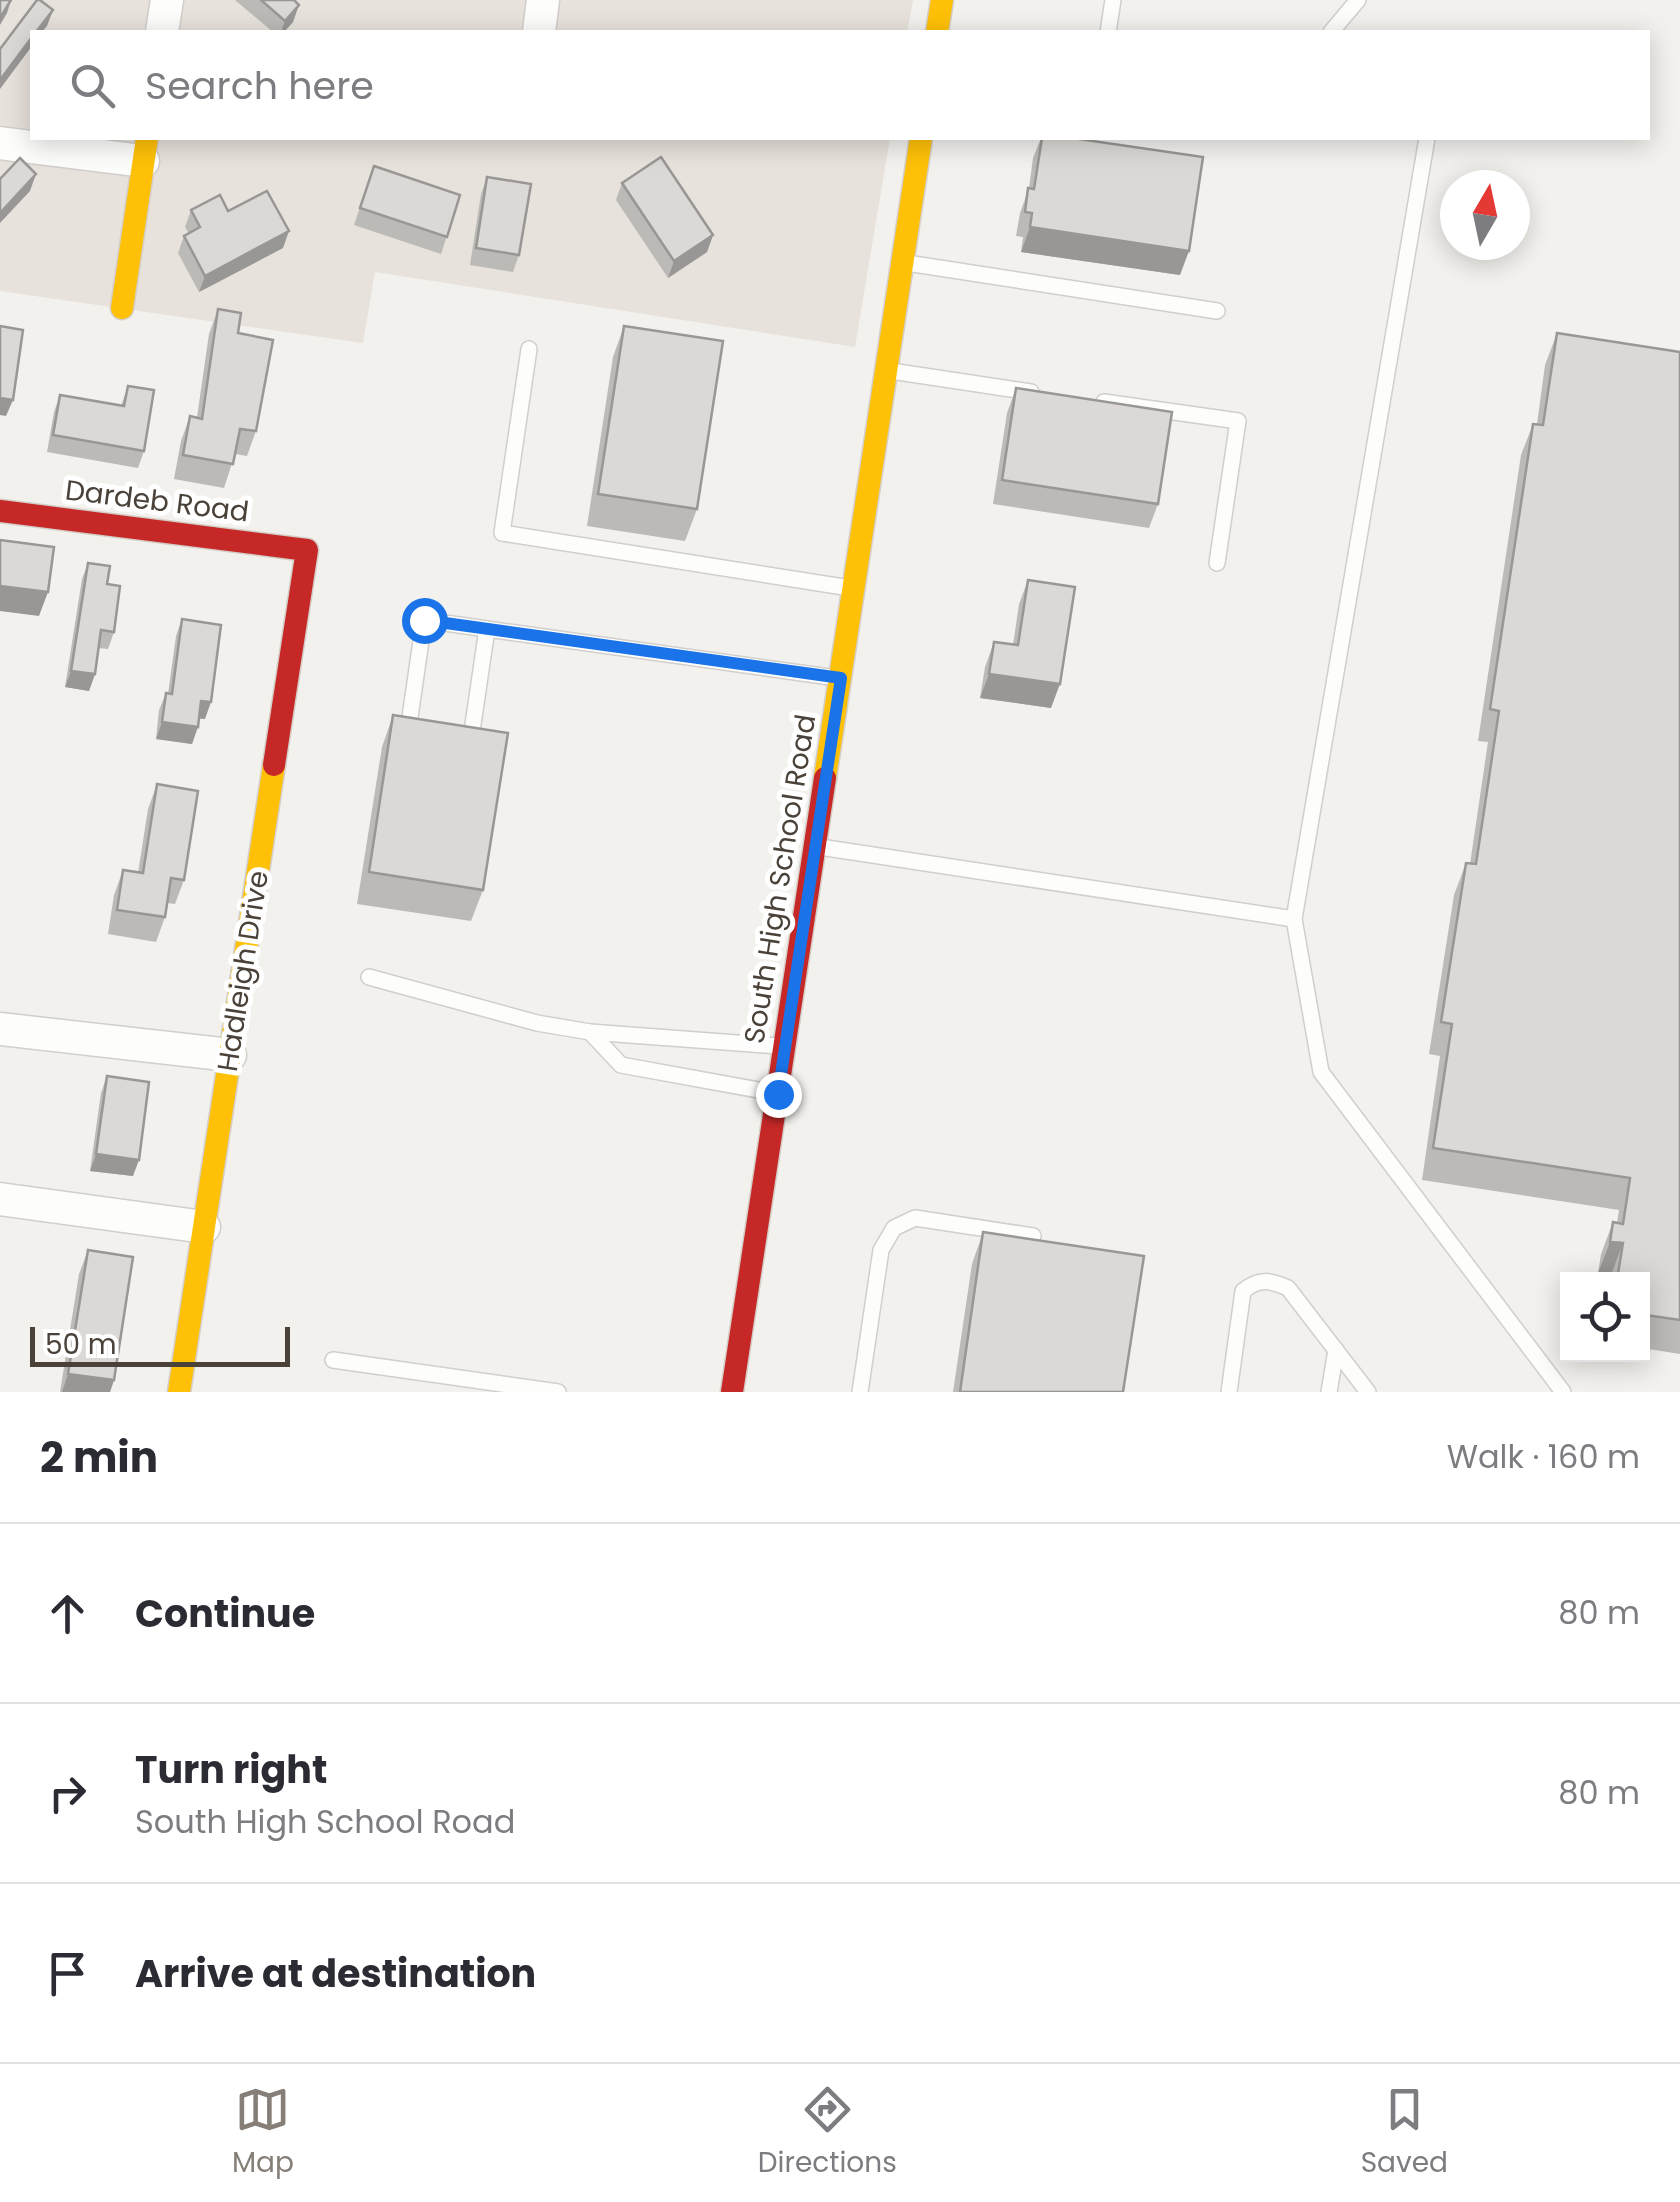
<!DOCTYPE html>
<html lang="en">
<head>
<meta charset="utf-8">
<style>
	:root { --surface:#fff; --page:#f2f2f3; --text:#2b2b33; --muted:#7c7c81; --line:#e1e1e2; --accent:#857f78 }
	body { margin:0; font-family:Poppins,sans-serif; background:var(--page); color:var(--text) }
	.controls { position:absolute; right:30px; bottom:30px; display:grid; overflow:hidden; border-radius:0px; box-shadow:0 5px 25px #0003 }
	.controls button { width:90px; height:90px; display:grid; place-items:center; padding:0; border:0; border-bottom:2px solid var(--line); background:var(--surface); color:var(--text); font:50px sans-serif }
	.compass { position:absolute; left:1440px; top:170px; width:90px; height:90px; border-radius:50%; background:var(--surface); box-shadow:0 5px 25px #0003; rotate:9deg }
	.scale { position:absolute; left:30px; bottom:25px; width:260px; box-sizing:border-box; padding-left:10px; border:5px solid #4a4139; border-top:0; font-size:28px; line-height:35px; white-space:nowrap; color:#4a4139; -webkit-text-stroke:8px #fff; paint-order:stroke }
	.stop { position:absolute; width:30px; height:30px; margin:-22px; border:8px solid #1a73e8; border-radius:50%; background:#fff }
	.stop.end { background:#1a73e8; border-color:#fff; box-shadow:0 2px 10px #0008 }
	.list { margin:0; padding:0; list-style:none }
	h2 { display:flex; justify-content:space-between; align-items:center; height:130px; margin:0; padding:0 40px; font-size:42px }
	h2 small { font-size:32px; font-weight:400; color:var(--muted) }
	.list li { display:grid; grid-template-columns:65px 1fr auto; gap:30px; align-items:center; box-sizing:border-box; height:180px; padding:0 40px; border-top:2px solid var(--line) }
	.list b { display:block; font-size:38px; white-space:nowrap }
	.list p { margin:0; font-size:32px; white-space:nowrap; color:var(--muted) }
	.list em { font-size:32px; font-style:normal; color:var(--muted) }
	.icon { flex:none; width:55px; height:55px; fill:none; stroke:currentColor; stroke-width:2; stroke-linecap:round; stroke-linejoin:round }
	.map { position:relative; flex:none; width:1680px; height:1392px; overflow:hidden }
	.search { position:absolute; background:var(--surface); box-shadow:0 5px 25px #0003; left:30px; right:30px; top:30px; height:110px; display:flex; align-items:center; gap:25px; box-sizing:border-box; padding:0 35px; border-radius:0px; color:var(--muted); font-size:38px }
	.sheet { height:670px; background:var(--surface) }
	nav { display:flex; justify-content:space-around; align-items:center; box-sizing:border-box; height:140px; border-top:2px solid var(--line); background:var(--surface); font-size:28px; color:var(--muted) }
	nav a { display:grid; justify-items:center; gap:5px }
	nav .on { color:var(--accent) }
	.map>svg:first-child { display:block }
</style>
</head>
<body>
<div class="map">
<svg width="1680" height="1392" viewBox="0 0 1680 1392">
	<rect width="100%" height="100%" fill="#f3f1ee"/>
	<polygon fill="#e7e2db" points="0,0 913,0 907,32 32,32 32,138 890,138 855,347 375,272 363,343 0,291"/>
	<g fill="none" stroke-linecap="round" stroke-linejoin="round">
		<defs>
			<g id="lane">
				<polyline points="1108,32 1113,0"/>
				<polyline points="1331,32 1358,0"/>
				<polyline points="1427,138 1294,919 1321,1072 1563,1392"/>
				<polyline points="907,263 1217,311"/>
				<polyline points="529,349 502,533 850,588"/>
				<polyline points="891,371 1031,392"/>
				<polyline points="1104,402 1238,421 1217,563"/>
				<polyline points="409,724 424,620 487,629"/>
				<polyline points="472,731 487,629 837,678"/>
				<polyline points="820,847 1294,919"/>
				<polyline points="369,977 537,1023 590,1032 778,1046"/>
				<polyline points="590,1032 621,1065 775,1093"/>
				<polyline points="333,1360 558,1392"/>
				<polyline points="860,1392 881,1250 894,1228 915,1218 1033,1236"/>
				<path d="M1229 1392 1243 1291C1259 1278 1270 1280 1288 1288L1368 1392"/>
				<polyline points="1329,1392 1336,1350"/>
			</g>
			<g id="street">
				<polyline points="162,32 167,0"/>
				<polyline points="539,32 543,0"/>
				<polyline points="0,143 143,161"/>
				<polyline points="0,1029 230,1055"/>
				<polyline points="0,1199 204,1227"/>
			</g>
			<g id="slow">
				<polyline points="937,32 942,0"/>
				<polyline points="122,308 147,138"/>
				<polyline points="825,778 921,138"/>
				<polyline points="179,1392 274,765"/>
			</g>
			<g id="jam">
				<polyline points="0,511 307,550 274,765"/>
				<polyline points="732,1392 825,778"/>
			</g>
		</defs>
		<use href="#lane" stroke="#d1cecb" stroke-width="18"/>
		<use href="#street" stroke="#d1cecb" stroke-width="35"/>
		<use href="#slow" stroke="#d4cec6" stroke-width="25"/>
		<use href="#jam" stroke="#d4cec6" stroke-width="25"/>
		<use href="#lane" stroke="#fdfdfc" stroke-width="15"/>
		<use href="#street" stroke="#fdfdfc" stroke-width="32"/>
		<use href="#slow" stroke="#ffc107" stroke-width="22"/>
		<use href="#jam" stroke="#c62828" stroke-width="22"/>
	</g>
	<g fill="#bcbab7">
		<polygon points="235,0 294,0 293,22 284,32 273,32"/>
		<polygon points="1041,138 1072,138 1180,275 1021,252 1023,237 1016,236 1020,213 1029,188 1033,158"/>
		<polygon points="374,166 460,195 441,254 354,225"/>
		<polygon points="487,177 519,255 513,272 470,265 481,194"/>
		<polygon points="622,183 713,235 707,252 668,278 616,200"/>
		<polygon points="191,210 228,211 283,248 199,292 178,253 184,236 189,234 185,227"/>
		<polygon points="218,309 238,333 256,431 247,456 235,454 224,488 174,479 181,441 190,416 197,417 209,334"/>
		<polygon points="624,326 697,509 685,541 587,526 613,357"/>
		<polygon points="1557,333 1680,352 1680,1354 1642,1348 1642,1280 1610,1280 1611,1275 1598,1273 1601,1254 1613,1222 1617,1223 1619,1210 1422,1180 1440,1056 1429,1054 1454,895 1466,863 1470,864 1488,742 1478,741 1521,455 1533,424 1537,424 1545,365"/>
		<polygon points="128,386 144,451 138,468 47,452 54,412 60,395 121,406"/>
		<polygon points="1016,388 1158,504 1149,528 993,504 1007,413"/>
		<polygon points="88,563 107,584 114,632 108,649 98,648 95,674 89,691 65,687 82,579"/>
		<polygon points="1028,580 1051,708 980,698 985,667 994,642 1013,645 1019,604"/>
		<polygon points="182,619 205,719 199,718 192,744 156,739 159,710 166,693 168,694 176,636"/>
		<polygon points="393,715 483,890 471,921 357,904 382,747"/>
		<polygon points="157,784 184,880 175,904 167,903 165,917 156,942 108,934 114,895 123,870 138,873 148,809"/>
		<polygon points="107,1076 133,1176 90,1171 101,1093"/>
		<polygon points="983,1232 1123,1392 953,1392 972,1264"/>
		<polygon points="88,1250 114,1380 110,1392 60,1392 79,1274"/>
	</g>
	<g fill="#999795">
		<polygon points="11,0 7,13 0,25 0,18"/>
		<polygon points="299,5 293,22 284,32 281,32 285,21"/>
		<polygon points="53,10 47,26 42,32 36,32"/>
		<polygon points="32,37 32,46 0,89 0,80"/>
		<polygon points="36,174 30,191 0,223 0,213"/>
		<polygon points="1030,227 1189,251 1180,275 1021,252"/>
		<polygon points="289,231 283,248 199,292 205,276"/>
		<polygon points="713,235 707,252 668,278 674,261"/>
		<polygon points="0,398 13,400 6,416 0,415"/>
		<polygon points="0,586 48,592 39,616 0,611"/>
		<polygon points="71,671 95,674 89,691 65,687"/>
		<polygon points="989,674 1060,684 1051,708 980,698"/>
		<polygon points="201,701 211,702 205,719 195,718"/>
		<polygon points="162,722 198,727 192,744 156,739"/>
		<polygon points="96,1154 139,1160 133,1176 90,1171"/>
		<polygon points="1610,1242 1623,1243 1611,1275 1598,1273"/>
		<polygon points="68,1374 114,1380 110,1392 62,1392"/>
	</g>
	<g fill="#dbd8d5" stroke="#999795" stroke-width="2.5">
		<polygon points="0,0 11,0 0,18"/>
		<polygon points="37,0 40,0 53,10 36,32 32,32 32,37 0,80 0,49"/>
		<polygon points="261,0 294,0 299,5 285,21"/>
		<polygon points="1042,138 1072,138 1203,157 1189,251 1030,227 1032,213 1025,212 1028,188 1034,189"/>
		<polygon points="661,157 713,235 674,261 622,183"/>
		<polygon points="20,158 36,174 0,213 0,179"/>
		<polygon points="374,166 460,195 447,237 360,208"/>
		<polygon points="487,177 531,184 519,255 476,248"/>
		<polygon points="267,191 289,231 205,276 184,236 200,227 191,210 220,195 228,211"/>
		<polygon points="218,309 241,313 238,333 273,340 256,431 240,429 233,464 183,455 190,416 202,419"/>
		<polygon points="0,326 23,330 13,400 0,398"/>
		<polygon points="624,326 723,341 697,509 598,494"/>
		<polygon points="1557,333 1680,352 1680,1320 1646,1315 1642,1318 1642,1280 1617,1280 1623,1243 1610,1242 1613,1222 1623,1224 1630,1178 1433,1148 1452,1024 1441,1022 1466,863 1476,864 1499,711 1490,709 1533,424 1543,425"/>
		<polygon points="128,386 154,390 144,451 53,435 60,395 124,406"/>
		<polygon points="1016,388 1172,412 1158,504 1002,480"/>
		<polygon points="0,540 54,547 48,592 0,586"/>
		<polygon points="88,563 110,566 107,584 120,586 114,632 101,630 95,674 71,671"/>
		<polygon points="1028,580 1075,587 1060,684 989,674 994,642 1018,645"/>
		<polygon points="182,619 221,625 211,702 201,701 198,727 162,722 166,693 172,694"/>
		<polygon points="393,715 508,733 483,890 369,872"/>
		<polygon points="157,784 198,791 184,880 171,878 165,917 117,910 123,870 143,873"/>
		<polygon points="107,1076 149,1082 139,1160 96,1154"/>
		<polygon points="983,1232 1144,1256 1123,1392 960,1392"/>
		<polygon points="88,1250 133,1257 114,1380 68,1374"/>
	</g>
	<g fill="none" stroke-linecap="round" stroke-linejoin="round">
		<polyline stroke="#1a73e8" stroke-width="12" points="424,620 841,678 778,1094"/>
	</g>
	<g text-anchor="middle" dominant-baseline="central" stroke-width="10" stroke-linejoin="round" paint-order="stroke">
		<g font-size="28" fill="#4a4139" stroke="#fff">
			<text transform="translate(157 501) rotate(7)">Dardeb Road</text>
			<text transform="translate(780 879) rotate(-81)">South High School Road</text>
			<text transform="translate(243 971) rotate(-81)">Hadleigh Drive</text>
		</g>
	</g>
</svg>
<div class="controls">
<button><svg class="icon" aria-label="locate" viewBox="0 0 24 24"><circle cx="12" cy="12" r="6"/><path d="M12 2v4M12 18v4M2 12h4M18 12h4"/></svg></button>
</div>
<svg class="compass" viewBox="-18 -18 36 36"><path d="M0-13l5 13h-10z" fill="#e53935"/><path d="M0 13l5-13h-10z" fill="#7c7c81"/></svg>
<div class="scale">50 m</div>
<div class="stop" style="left:424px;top:620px"></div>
<div class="stop end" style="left:778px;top:1094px"></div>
<div class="search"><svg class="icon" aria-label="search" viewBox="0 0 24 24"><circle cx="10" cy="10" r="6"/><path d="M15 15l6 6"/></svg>Search here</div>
</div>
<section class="sheet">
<h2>2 min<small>Walk · 160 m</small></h2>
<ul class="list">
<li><svg class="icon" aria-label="ahead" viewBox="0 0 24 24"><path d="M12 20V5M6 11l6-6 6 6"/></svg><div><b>Continue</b></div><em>80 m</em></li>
<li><svg class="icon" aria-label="right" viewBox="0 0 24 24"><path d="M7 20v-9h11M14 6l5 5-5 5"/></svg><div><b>Turn right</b><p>South High School Road</p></div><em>80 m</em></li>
<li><svg class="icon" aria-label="arrive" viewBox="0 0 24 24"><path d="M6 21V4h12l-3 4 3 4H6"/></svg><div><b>Arrive at destination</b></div></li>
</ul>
</section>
<nav>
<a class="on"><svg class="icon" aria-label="map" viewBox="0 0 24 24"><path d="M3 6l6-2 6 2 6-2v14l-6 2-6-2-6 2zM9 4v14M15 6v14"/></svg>Map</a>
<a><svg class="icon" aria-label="directions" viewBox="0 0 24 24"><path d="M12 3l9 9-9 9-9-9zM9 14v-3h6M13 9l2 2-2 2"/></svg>Directions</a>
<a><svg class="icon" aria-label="saved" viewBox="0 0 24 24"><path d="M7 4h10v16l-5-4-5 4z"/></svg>Saved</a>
</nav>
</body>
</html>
